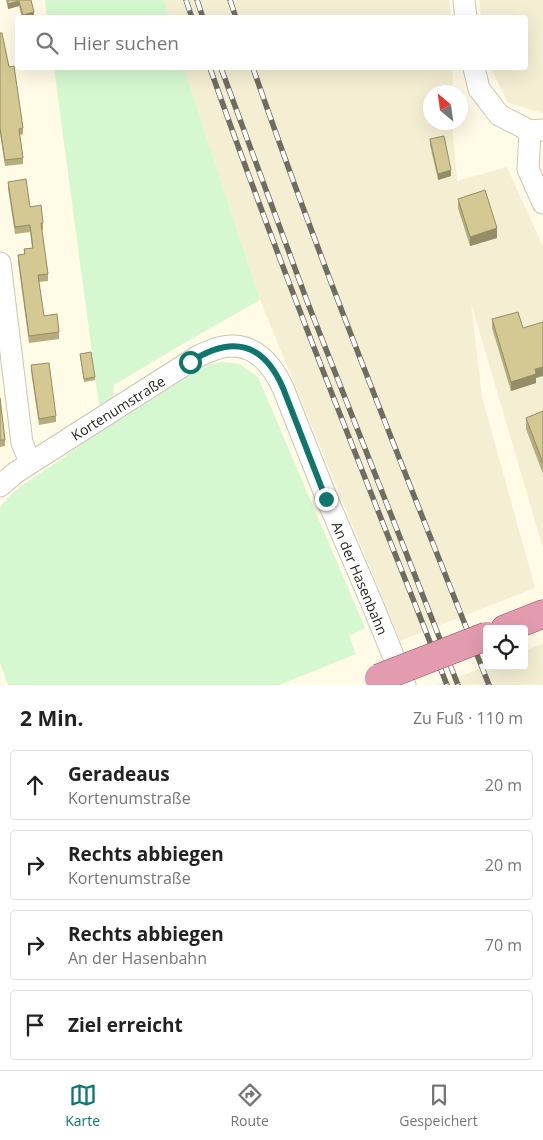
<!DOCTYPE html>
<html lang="de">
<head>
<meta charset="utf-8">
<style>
	:root { --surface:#fff; --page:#f6f6f6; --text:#222; --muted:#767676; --line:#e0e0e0; --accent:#0f766e }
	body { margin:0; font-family:"Open Sans",sans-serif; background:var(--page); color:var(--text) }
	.controls { position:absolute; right:15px; bottom:15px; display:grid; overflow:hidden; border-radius:5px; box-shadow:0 5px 20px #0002 }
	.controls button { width:45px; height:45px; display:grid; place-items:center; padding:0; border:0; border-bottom:1px solid var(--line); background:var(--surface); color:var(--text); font:25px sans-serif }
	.compass { position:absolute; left:423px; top:85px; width:45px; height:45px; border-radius:50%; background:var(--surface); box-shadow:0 5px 20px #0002; rotate:331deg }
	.stop { position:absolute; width:15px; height:15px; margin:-11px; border:4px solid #0f766e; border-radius:50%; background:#fff }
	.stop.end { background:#0f766e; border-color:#fff; box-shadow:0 1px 5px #0008 }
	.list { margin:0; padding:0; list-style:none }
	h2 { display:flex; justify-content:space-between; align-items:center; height:65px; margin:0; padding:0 20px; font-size:21px }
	h2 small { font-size:16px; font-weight:400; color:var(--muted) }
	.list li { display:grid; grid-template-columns:32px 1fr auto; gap:15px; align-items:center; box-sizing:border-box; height:70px; margin:0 10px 10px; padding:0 10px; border:1px solid var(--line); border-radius:5px }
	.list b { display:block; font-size:19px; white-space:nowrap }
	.list p { margin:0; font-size:16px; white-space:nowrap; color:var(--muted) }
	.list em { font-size:16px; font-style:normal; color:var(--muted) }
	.icon { flex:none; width:28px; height:28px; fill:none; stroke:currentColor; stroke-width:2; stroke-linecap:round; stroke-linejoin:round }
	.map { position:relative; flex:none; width:543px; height:685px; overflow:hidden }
	.search { position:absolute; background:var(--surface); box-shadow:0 5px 20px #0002; left:15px; right:15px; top:15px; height:55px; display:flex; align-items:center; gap:12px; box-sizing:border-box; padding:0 18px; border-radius:5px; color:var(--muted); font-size:19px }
	.sheet { height:385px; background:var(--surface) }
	nav { display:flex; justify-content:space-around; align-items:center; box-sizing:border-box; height:70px; border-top:1px solid var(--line); background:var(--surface); font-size:14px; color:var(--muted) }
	nav a { display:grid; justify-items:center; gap:2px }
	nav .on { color:var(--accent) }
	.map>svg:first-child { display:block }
</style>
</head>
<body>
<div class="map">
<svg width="543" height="685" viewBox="0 0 543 685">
	<rect width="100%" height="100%" fill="#fffbe7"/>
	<g fill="#f4efd3">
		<polygon points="164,0 449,0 451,17 169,17"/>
		<polygon points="479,0 543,0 543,113 508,103 491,68 526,68 526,18 481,17"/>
		<polygon points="184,68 453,68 452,92 430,92 430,122 452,123 457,181 507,167 543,247 543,548 471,303 482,397 535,588 400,641 260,300"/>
		<polygon points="543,644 543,685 437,685 487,666 524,666 524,651"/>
	</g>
	<g fill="#d5f8d0">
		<polygon points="45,0 164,0 169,17 47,17"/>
		<polygon points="54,68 184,68 260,300 184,343 114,385 113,400 99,405"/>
		<path d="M223 362 240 364 258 377 365 628 349 636 356 654 279 685H8L0 663V507C21 479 57 468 81 443L207 365Z"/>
	</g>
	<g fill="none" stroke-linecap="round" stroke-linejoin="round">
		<defs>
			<g id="minor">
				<polyline points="464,0 466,18"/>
				<polyline points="474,68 479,89 499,115 530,131 543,130"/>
				<polyline points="530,131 528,169 543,203"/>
				<polyline points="0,263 22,443 30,462"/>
				<path d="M0 486 15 473 200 355C207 353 215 348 223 347 253 341 272 364 283 388L327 499 373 606 405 685"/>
			</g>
			<polyline id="major" points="505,629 543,614"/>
		</defs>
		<use href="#minor" stroke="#cac7b4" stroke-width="23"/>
		<use href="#major" stroke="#95475a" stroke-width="29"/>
		<use href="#minor" stroke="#fff" stroke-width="21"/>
		<use href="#major" stroke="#e39caf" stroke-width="28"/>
		<defs>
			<g id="rail">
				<polyline points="186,0 192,18"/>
				<polyline points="197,0 203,18"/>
				<polyline points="230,0 236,18"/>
				<path d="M210 68C283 275 366 480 447 685"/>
				<polyline points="221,68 307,301 458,685"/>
				<path d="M253 68C325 276 408 480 489 685"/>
			</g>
		</defs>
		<use href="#rail" stroke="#6f6c61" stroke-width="5.5"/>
		<use href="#rail" stroke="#fff" stroke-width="4" stroke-dasharray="11" stroke-linecap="butt"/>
		<defs>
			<polyline id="major-bridge" points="379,678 487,636"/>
		</defs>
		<use href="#major-bridge" stroke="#95475a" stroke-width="29" stroke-linecap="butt"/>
		<use href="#major-bridge" stroke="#e39caf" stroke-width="28"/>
	</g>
	<g fill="#b6ad7e">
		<polygon points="6,0 31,0 34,17 22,18 19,6 8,9"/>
		<polygon points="0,33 9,67 23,128 23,134 20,135 23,158 23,164 5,166 0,134"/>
		<polygon points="430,139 451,176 438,180 430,145"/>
		<polygon points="8,182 43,223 43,230 42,230 48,274 48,281 39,282 44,316 59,332 59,339 29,343 18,262 18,255 24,254 24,249 32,248 30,232 15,234 8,189"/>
		<polygon points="458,199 497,238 470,246 458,208"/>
		<polygon points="492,319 523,328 536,378 536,383 511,391 492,328"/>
		<polygon points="80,354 95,377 95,380 84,382"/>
		<polygon points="31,365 56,416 56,422 39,425 31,371"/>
		<polygon points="0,398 5,440 5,446 0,447"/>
		<polygon points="543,411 543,474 526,429 526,418"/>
	</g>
	<g fill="#948d66">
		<polygon points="19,1 19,6 8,9 8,4"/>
		<polygon points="34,12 34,17 23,18 23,15"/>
		<polygon points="451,170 451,176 438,180 438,174"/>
		<polygon points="497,228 497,238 470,246 470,237"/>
		<polygon points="543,367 543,376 536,378 536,383 511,391 511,382 535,369"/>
	</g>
	<g fill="#d4c992" stroke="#948d66">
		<polygon points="8,0 31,0 34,12 23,15 19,1 8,4"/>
		<polygon points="0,33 2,33 9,67 14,66 23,128 19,129 23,158 5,160 0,128"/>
		<polygon points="444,136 451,170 438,174 430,139"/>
		<polygon points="26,179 30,207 41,205 43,223 41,223 48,274 38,275 44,316 57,314 59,332 29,336 18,255 25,254 24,249 33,248 30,225 15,227 8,182"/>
		<polygon points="485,190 497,228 470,237 458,199"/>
		<polygon points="518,312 523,328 543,322 543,367 535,369 536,374 511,382 492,319"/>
		<polygon points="91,352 95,377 84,379 80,354"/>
		<polygon points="49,363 56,416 39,419 31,365"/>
		<polygon points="0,398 5,440 0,440"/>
		<polygon points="543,411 543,463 526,418"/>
	</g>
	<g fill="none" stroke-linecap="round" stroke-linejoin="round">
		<path stroke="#0f766e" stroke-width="6" d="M190 362C232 335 263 342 283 388L326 499"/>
	</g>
	<g text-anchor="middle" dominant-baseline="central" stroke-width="4" stroke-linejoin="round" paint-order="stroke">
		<g font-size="14" fill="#27251e" stroke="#fff">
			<text transform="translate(118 408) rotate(-32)">Kortenumstraße</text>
			<text transform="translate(360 578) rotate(67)">An der Hasenbahn</text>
		</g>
	</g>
</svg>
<div class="controls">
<button><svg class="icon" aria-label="locate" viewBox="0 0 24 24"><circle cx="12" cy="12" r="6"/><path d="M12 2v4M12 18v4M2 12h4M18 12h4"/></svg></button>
</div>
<svg class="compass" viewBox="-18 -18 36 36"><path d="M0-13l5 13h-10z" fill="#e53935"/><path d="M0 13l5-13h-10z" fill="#767676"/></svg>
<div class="stop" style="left:190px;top:362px"></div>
<div class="stop end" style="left:326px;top:499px"></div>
<div class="search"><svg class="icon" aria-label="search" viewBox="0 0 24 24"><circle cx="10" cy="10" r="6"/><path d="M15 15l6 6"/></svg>Hier suchen</div>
</div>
<section class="sheet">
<h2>2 Min.<small>Zu Fuß · 110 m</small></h2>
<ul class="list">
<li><svg class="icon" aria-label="ahead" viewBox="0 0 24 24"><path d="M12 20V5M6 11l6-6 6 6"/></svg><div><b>Geradeaus</b><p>Kortenumstraße</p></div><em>20 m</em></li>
<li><svg class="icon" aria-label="right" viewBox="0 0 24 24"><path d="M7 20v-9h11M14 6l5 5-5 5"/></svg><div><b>Rechts abbiegen</b><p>Kortenumstraße</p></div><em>20 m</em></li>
<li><svg class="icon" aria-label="right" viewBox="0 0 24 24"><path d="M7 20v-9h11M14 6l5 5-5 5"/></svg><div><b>Rechts abbiegen</b><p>An der Hasenbahn</p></div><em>70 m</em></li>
<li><svg class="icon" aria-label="arrive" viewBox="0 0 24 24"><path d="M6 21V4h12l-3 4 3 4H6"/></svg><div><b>Ziel erreicht</b></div></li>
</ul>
</section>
<nav>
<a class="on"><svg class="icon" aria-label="map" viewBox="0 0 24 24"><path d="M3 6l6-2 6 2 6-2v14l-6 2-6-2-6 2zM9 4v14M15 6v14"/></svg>Karte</a>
<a><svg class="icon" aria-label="directions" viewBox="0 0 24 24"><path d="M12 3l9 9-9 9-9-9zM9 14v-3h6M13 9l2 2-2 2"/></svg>Route</a>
<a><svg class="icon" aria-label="saved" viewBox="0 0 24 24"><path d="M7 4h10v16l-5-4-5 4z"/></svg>Gespeichert</a>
</nav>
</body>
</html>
